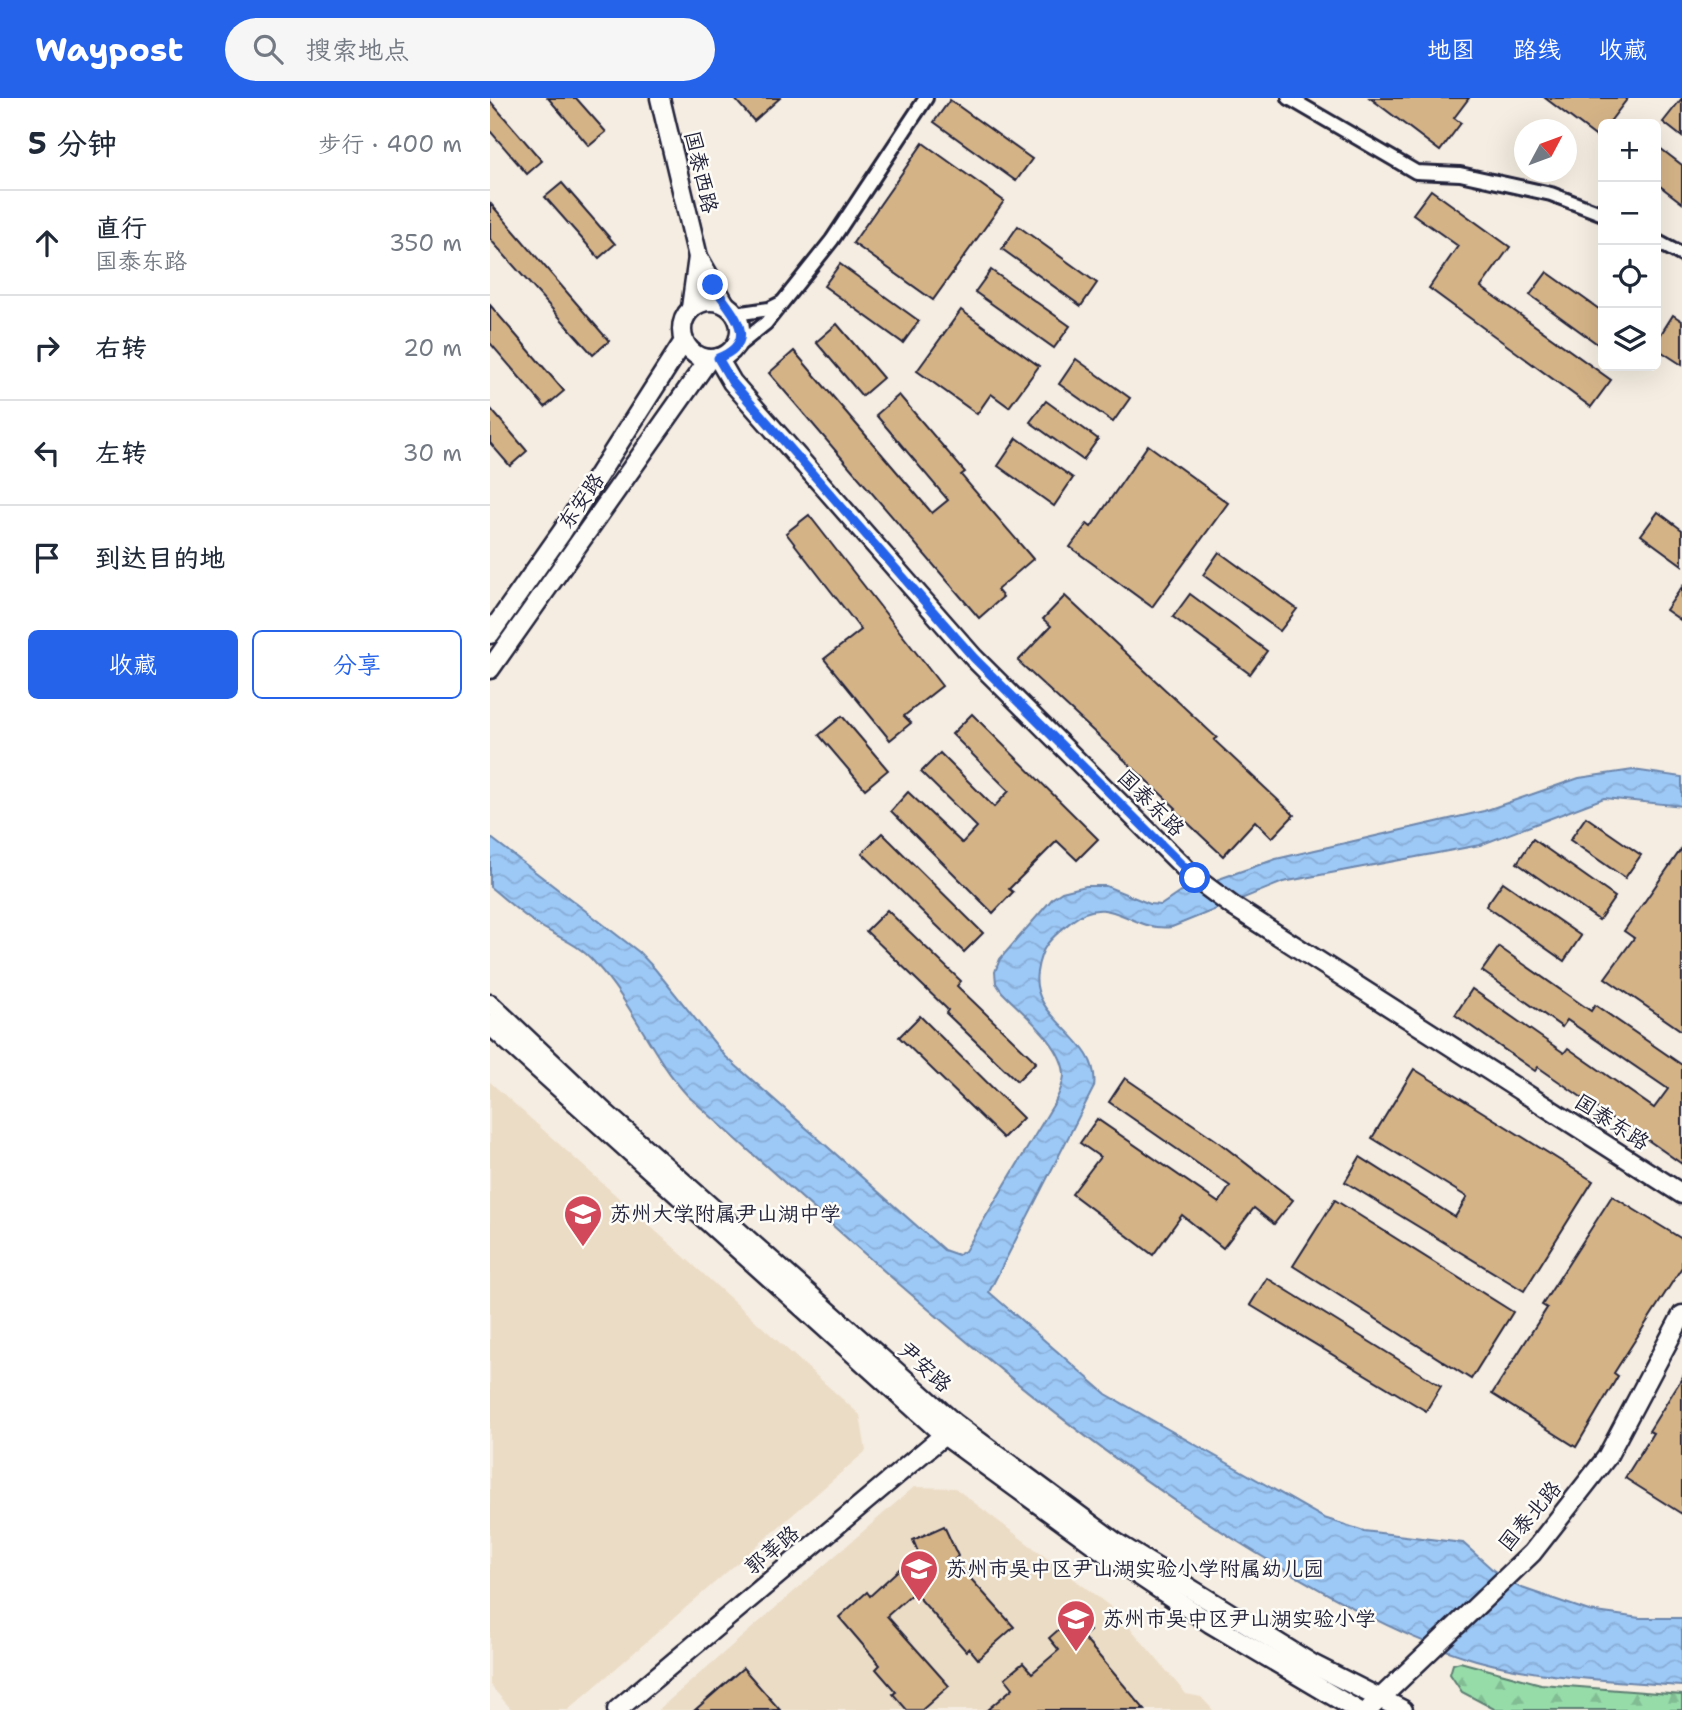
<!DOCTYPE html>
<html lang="zh">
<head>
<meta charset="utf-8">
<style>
	:root { --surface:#fff; --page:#f6f6f7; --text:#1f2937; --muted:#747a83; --line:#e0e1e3; --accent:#2563eb }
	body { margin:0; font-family:"Shantell Sans","LXGW WenKai TC",sans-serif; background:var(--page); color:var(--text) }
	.controls { position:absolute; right:21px; top:21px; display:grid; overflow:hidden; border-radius:10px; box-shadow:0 7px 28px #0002 }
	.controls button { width:63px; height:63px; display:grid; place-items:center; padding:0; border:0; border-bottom:2px solid var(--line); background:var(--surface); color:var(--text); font:35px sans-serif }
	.compass { position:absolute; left:1024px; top:21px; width:63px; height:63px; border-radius:50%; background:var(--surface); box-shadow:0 7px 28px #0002; rotate:49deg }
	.stop { position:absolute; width:21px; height:21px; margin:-16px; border:5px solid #2563eb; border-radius:50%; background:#fff }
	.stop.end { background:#2563eb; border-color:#fff; box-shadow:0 2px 7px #0008 }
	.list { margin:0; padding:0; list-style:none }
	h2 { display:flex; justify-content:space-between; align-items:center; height:91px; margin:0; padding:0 28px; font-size:30px }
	h2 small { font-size:23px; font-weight:400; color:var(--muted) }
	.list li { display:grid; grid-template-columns:46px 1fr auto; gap:21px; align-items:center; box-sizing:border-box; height:105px; padding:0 28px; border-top:2px solid var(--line) }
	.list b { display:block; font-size:26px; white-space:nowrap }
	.list p { margin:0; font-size:23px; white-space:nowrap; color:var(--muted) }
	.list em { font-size:23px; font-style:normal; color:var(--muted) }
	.actions { display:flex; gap:14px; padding:21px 28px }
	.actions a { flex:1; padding:16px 0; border:2px solid var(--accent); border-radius:10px; text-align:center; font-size:24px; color:var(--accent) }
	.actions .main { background:var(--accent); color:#fff }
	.icon { flex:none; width:38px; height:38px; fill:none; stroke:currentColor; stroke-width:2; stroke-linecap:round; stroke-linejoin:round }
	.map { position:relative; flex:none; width:1192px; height:1612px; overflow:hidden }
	header { display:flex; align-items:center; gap:42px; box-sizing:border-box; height:98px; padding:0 35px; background:var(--accent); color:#fff }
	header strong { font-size:33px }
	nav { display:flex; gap:38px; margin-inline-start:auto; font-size:24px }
	.search { width:490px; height:63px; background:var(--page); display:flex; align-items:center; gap:18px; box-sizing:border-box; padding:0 24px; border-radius:38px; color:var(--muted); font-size:26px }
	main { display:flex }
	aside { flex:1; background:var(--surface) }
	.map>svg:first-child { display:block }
</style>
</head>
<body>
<header>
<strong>Waypost</strong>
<div class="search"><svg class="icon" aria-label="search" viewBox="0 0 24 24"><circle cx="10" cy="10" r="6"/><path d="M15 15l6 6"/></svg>搜索地点</div>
<nav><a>地图</a><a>路线</a><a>收藏</a></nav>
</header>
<main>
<aside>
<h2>5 分钟<small>步行 · 400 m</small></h2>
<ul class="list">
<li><svg class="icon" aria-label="ahead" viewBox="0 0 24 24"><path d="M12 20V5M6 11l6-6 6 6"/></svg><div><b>直行</b><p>国泰东路</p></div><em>350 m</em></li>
<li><svg class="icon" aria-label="right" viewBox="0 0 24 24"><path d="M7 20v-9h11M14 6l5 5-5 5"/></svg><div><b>右转</b></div><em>20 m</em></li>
<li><svg class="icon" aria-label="left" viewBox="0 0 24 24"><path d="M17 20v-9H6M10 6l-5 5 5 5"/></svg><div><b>左转</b></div><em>30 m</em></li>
<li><svg class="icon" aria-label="arrive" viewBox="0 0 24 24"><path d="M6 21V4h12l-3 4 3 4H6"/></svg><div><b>到达目的地</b></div></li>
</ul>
<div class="actions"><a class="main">收藏</a><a>分享</a></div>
</aside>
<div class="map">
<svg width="1192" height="1612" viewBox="0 0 1192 1612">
	<defs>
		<pattern id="forest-firs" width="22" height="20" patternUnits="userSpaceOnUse" patternTransform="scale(1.75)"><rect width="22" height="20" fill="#96dca9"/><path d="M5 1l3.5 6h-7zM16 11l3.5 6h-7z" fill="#81bc92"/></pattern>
		<pattern id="water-waves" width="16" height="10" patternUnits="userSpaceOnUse" patternTransform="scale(1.75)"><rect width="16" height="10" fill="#9dc9f7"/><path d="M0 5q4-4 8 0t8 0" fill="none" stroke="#87acd5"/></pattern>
	</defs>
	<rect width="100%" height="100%" fill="#f5ede1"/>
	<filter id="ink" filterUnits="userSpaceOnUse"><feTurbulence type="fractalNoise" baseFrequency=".0143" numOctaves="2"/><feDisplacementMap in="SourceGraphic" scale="14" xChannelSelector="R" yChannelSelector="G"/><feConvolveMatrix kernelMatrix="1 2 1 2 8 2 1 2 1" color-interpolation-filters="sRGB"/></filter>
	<g filter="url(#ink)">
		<g fill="#ebdcc6">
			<polygon points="0,984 370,1317 376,1353 78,1612 22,1612 0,1587"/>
			<polygon points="424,1389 465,1390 626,1513 696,1596 711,1599 723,1612 168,1612"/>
		</g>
		<polygon fill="url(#forest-firs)" stroke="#5c7f72" stroke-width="2" points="970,1564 1051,1586 1192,1597 1192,1612 1006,1612 972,1594 960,1576 963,1566"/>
		<path fill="url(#water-waves)" stroke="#6c86ac" stroke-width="2" d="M1143 672 1192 679V708L1114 700 990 747 793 784 682 829C640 835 621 792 582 823 561 840 551 847 547 874 539 923 611 939 604 989L499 1194 616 1296 834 1420 874 1433 973 1445 1003 1472 1029 1489 1099 1513 1150 1520H1192V1588C1122 1582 1054 1581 986 1562 914 1541 847 1502 783 1465 567 1337 384 1164 198 998 161 958 143 905 105 865 89 846 67 839 47 826 30 815 15 801 0 789V739L149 854 165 871 235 958 454 1152 468 1157 475 1153 565 1004C569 996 573 987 574 978 574 947 532 915 512 894L506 885 505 874 510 861 563 800 572 794 596 788H616L660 806 671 807 689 795 786 761 994 713 1089 680Z"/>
		<g fill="#d4b387" stroke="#22223b" stroke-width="2">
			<polygon points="58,0 86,0 116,34 99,48"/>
			<polygon points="244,0 290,0 264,23"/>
			<polygon points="880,0 979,0 964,20 971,25 950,53"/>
			<polygon points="1055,0 1138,0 1118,26 1113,26 1113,33 1108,40"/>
			<polygon points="1192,0 1192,39 1173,24"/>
			<polygon points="460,2 542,61 526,83 444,24"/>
			<polygon points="0,3 52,63 37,76 0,33"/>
			<polygon points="433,45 514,103 443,202 363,145"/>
			<polygon points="1166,47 1192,67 1192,105 1166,85"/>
			<polygon points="72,85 125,146 109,160 55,99"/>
			<polygon points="941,92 1020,149 991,189 1121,282 1101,309 939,190 968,148 923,116"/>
			<polygon points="0,105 119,243 103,257 0,141"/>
			<polygon points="528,128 607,185 591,208 512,151"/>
			<polygon points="350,166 429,223 413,245 334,188"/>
			<polygon points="501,172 580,228 564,250 485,194"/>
			<polygon points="1057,174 1113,214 1113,250 1040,197"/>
			<polygon points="0,207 74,293 55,309 0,245"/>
			<polygon points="471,212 549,268 519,309 501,296 487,316 427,273"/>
			<polygon points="1183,217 1192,223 1192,267 1166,250 1166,244"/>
			<polygon points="347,226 393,280 372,298 326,244"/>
			<polygon points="304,253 442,415 458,402 386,317 409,297 475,374 471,377 543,461 507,492 513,499 489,520 279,275"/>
			<polygon points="586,261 640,300 623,324 569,286"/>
			<polygon points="556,303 608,341 593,362 540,324"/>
			<polygon points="0,310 37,353 20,368 0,345"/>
			<polygon points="527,340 583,380 564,408 508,368"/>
			<polygon points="658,347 738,405 662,509 580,449 597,426 601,429"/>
			<polygon points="1168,414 1192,432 1192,467 1151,437"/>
			<polygon points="319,417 452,588 414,618 421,625 400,642 334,561 371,532 296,435"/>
			<polygon points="729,454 807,511 790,533 713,477"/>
			<polygon points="1192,489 1192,523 1176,512"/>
			<polygon points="700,496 777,553 760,576 683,519"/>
			<polygon points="575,498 727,640 724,642 804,717 782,740 765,723 733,758 684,712 686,710 528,563 561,528 553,521"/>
			<polygon points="482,616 608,741 587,762 567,743 519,791 523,794 503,815 401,713 418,694 472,745 487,729 431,674 450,655 504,709 519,693 462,636"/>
			<polygon points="352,618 398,672 375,691 329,637"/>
			<polygon points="1096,719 1151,757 1135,780 1080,742"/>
			<polygon points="392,735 493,835 474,854 372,755"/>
			<polygon points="1043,741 1125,799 1109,822 1027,765"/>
			<polygon points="1192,750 1192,933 1115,880 1144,840 1134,833"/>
			<polygon points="1013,784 1091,838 1074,863 996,808"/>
			<polygon points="397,812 471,883 467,888 546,964 527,983 456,915 458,912 376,833"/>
			<polygon points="1009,849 1101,913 1105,907 1192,967 1192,1066 1138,1028 1137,1031 1048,969 1045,973 965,917 982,891 1074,955 1078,950 1164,1010 1178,991 1077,922 1072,929 992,873"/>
			<polygon points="430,918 533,1020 513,1040 409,939"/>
			<polygon points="924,971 1103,1083 1034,1193 855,1084 870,1059 965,1119 977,1099 882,1040"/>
			<polygon points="635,980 726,1042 803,1102 784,1126 764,1110 733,1150 692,1117 663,1157 582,1096 610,1059 590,1045 607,1021 729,1105 740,1088 619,1004"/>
			<polygon points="1122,1098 1192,1141 1192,1169 1124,1275 1128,1278 1086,1349 1002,1296 1057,1210 1052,1207"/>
			<polygon points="845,1102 1023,1214 981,1281 803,1168"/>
			<polygon points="777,1180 951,1288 936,1313 760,1207"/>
			<polygon points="1192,1280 1192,1416 1135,1380 1163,1335 1159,1333"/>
			<polygon points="454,1428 468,1458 464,1462 524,1529 488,1561 479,1550 476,1553 424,1494 397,1518 459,1588 432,1612 417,1612 403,1596 406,1594 386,1571 390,1567 349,1519 377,1494 380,1498 428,1454 423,1442"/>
			<polygon points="593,1525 600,1533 593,1539 655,1612 497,1612 523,1590 515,1580 533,1565 542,1575 569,1552 559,1540 575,1526 582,1535"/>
			<polygon points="253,1570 290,1612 205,1612"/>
		</g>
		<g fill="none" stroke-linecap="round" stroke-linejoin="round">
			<defs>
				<g id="street">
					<polyline points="799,0 926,74 970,76 1061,96 1113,116"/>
					<polyline points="1166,143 1192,157"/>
					<polyline points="245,216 279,211 291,205"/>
					<polyline points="245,250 276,225 342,142 436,0"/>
				</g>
				<g id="secondary">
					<polyline points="170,0 208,159 235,206"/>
					<circle cx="221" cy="232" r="29"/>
					<polyline points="201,210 208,159"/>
					<polyline points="228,260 242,284 484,560 705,780 744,809 1192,1096"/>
					<polyline points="0,536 72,434 194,243"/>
					<polyline points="0,571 219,261"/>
					<polyline points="0,906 114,1014 464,1325 625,1444 822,1566 913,1612"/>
					<polyline points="0,927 454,1337 617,1456 720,1525 867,1612"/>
					<polyline points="127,1612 454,1337 462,1328"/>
					<polyline points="878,1612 1042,1455 1117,1359 1192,1217"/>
				</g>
			</defs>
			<use href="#street" stroke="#22223b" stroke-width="18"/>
			<use href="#secondary" stroke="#22223b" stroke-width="23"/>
			<use href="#street" stroke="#fdfcf7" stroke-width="12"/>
			<use href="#secondary" stroke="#fdfcf7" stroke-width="18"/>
		</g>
	</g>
	<g fill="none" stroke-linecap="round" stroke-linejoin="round" filter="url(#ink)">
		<path stroke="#2563eb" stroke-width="9" d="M223 187C238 211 274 242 228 260L242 284 484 560 705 780"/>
	</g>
	<defs>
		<symbol id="school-pin" viewBox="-11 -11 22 30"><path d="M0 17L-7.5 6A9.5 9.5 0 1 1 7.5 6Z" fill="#d1495b" stroke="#fdfcf7"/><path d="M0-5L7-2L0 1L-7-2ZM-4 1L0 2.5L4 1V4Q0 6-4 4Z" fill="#fff"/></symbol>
	</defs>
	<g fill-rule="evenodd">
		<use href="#school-pin" x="71" y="1094" width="44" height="60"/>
		<use href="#school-pin" x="407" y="1449" width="44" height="60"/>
		<use href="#school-pin" x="564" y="1499" width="44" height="60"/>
	</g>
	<g text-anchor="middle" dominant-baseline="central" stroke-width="5" stroke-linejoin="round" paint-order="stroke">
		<g font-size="21" fill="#22223b" stroke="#fdfcf7">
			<text transform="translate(211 74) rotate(77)">国泰西路</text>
			<text transform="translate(91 403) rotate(-55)">东安路</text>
			<text transform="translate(661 705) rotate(45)">国泰东路</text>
			<text transform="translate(1122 1024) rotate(33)">国泰东路</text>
			<text transform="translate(435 1269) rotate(42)">尹安路</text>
			<text transform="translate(1040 1418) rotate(-50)">国泰北路</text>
			<text transform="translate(282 1452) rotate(-40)">郭莘路</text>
		</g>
		<g font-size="21" fill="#22223b" stroke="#fdfcf7" text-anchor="start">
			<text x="120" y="1116">苏州大学附属尹山湖中学</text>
			<text x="456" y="1471">苏州市吴中区尹山湖实验小学附属幼儿园</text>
			<text x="613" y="1521">苏州市吴中区尹山湖实验小学</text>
		</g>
	</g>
</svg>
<div class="controls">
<button>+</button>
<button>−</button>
<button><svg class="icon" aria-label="locate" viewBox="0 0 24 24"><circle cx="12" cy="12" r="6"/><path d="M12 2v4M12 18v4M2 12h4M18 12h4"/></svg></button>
<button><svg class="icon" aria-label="layers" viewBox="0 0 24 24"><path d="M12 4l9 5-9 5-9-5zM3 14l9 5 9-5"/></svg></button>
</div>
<svg class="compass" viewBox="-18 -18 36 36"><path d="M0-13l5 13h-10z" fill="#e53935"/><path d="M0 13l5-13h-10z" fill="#747a83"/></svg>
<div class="stop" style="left:705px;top:780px"></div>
<div class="stop end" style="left:223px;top:187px"></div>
</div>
</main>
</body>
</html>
